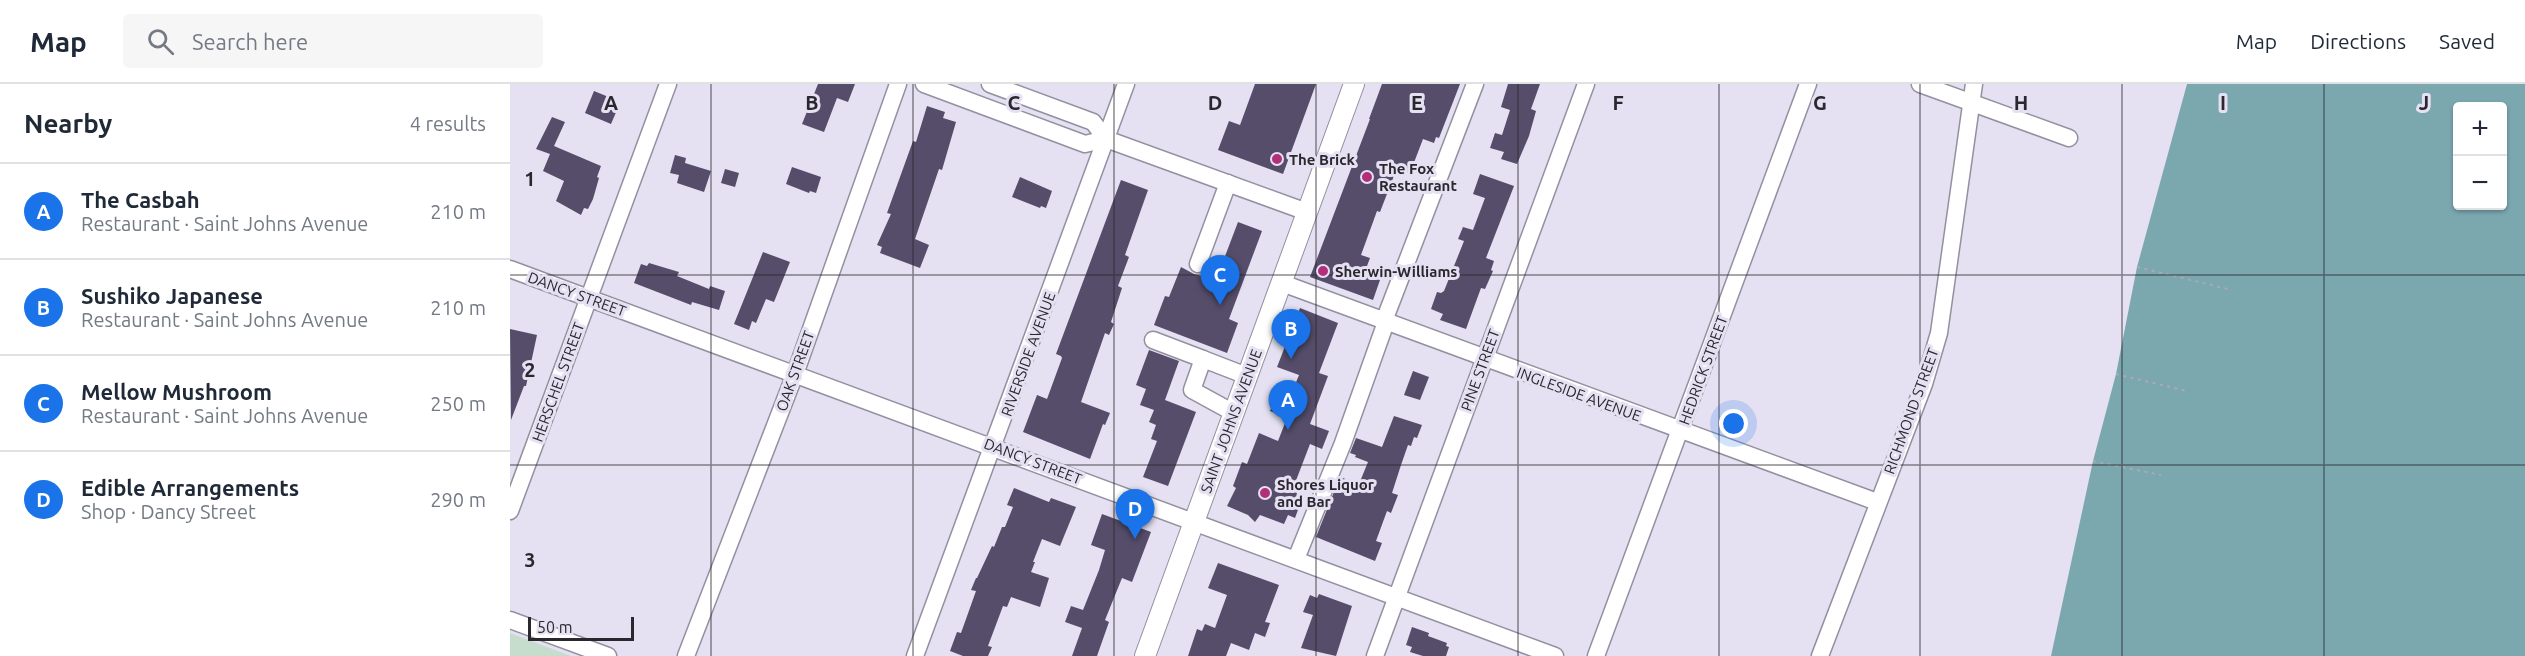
<!DOCTYPE html>
<html lang="en">
<head>
<meta charset="utf-8">
<style>
	:root { --surface:#fff; --page:#f6f6f7; --text:#1f2937; --muted:#747a83; --line:#e0e1e3; --accent:#1a73e8 }
	body { margin:0; font-family:Ubuntu,sans-serif; background:var(--page); color:var(--text) }
	.controls { position:absolute; right:18px; top:18px; display:grid; overflow:hidden; border-radius:6px; box-shadow:0 2px 4px #0004 }
	.controls button { width:54px; height:54px; display:grid; place-items:center; padding:0; border:0; border-bottom:2px solid var(--line); background:var(--surface); color:var(--text); font:30px sans-serif }
	.scale { position:absolute; left:18px; bottom:15px; width:106px; box-sizing:border-box; padding-left:6px; border:3px solid #2a282e; border-top:0; font-size:16px; line-height:21px; white-space:nowrap; color:#2a282e; -webkit-text-stroke:4px #e5e1f2; paint-order:stroke }
	.you { position:absolute; left:1224px; top:340px; width:21px; height:21px; margin:-15px; border:4px solid #fff; border-radius:50%; background:#1a73e8; box-shadow:0 0 0 9px #1a73e833 }
	.badge { display:grid; place-items:center; width:39px; height:39px; border-radius:50%; background:var(--accent); color:#fff; font-size:20px; font-weight:700 }
	.pin { position:absolute; translate:-50% -50px; filter:drop-shadow(0 2px 3px #0008) }
	.pin::after { content:''; position:absolute; top:32px; width:21px; height:18px; background:inherit; clip-path:polygon(0 0,100% 0,50% 100%) }
	.list { margin:0; padding:0; list-style:none }
	h2 { display:flex; justify-content:space-between; align-items:center; height:78px; margin:0; padding:0 24px; font-size:26px }
	h2 small { font-size:20px; font-weight:400; color:var(--muted) }
	.list li { display:grid; grid-template-columns:39px 1fr auto; gap:18px; align-items:center; box-sizing:border-box; height:96px; padding:0 24px; border-top:2px solid var(--line) }
	.list b { display:block; font-size:22px; white-space:nowrap }
	.list p { margin:0; font-size:20px; white-space:nowrap; color:var(--muted) }
	.list em { font-size:20px; font-style:normal; color:var(--muted) }
	.icon { flex:none; width:33px; height:33px; fill:none; stroke:currentColor; stroke-width:2; stroke-linecap:round; stroke-linejoin:round }
	.map { position:relative; flex:none; width:2015px; height:572px; overflow:hidden }
	header { display:flex; align-items:center; gap:36px; box-sizing:border-box; height:84px; padding:0 30px; background:var(--surface); border-bottom:2px solid var(--line) }
	header strong { font-size:28px }
	nav { display:flex; gap:33px; margin-inline-start:auto; font-size:21px }
	.search { width:420px; height:54px; background:var(--page); display:flex; align-items:center; gap:15px; box-sizing:border-box; padding:0 21px; border-radius:6px; color:var(--muted); font-size:22px }
	main { display:flex }
	aside { flex:1; background:var(--surface) }
	.map>svg:first-child { display:block }
</style>
</head>
<body>
<header>
<strong>Map</strong>
<div class="search"><svg class="icon" aria-label="search" viewBox="0 0 24 24"><circle cx="10" cy="10" r="6"/><path d="M15 15l6 6"/></svg>Search here</div>
<nav><a>Map</a><a>Directions</a><a>Saved</a></nav>
</header>
<main>
<aside>
<h2>Nearby<small>4 results</small></h2>
<ul class="list">
<li><span class="badge">A</span><div><b>The Casbah</b><p>Restaurant · Saint Johns Avenue</p></div><em>210 m</em></li>
<li><span class="badge">B</span><div><b>Sushiko Japanese</b><p>Restaurant · Saint Johns Avenue</p></div><em>210 m</em></li>
<li><span class="badge">C</span><div><b>Mellow Mushroom</b><p>Restaurant · Saint Johns Avenue</p></div><em>250 m</em></li>
<li><span class="badge">D</span><div><b>Edible Arrangements</b><p>Shop · Dancy Street</p></div><em>290 m</em></li>
</ul>
</aside>
<div class="map">
<svg width="2015" height="572" viewBox="0 0 2015 572">
	<rect width="100%" height="100%" fill="#e5e1f2"/>
	<polygon fill="#c6dccc" points="0,549 61,572 0,572"/>
	<path fill="#7ba7af" fill-rule="evenodd" d="M1677 0H2015V572H1541L1583 377 1606 290 1627 183ZM1948 22H1992V122H1948Z"/>
	<g fill="#554d6a">
		<polygon points="308,0 345,0 338,18 327,14 314,48 292,40"/>
		<polygon points="745,0 806,0 773,90 708,66 719,37 730,41"/>
		<polygon points="872,0 950,0 929,54 926,53 924,59 913,55 900,89 887,84 870,128 867,127 851,171 860,174 854,190 870,196 863,216 800,193 860,35 859,35"/>
		<polygon points="998,0 1030,0 1021,25 1026,27 1019,52 1007,80 991,75 994,68 980,64 985,49 992,51 1000,26 991,23"/>
		<polygon points="84,7 106,16 103,24 107,26 101,40 75,29"/>
		<polygon points="417,22 435,28 433,34 446,38 432,86 429,85 405,155 419,161 410,184 370,169 372,163 367,161 381,130 377,129 403,57 406,58"/>
		<polygon points="42,33 55,38 44,62 91,82 87,93 89,94 83,115 78,125 74,124 71,131 46,117 54,97 33,87 40,70 26,65"/>
		<polygon points="165,71 176,74 175,79 201,87 194,108 167,99 169,91 160,89"/>
		<polygon points="282,83 311,93 306,109 300,107 299,109 276,100"/>
		<polygon points="215,85 229,89 225,103 211,99"/>
		<polygon points="970,90 1004,102 976,174 984,177 981,186 983,187 975,205 971,204 956,245 930,236 933,230 921,225 927,208 931,209 934,207 954,157 948,155 953,143 963,146 975,114 963,110"/>
		<polygon points="510,93 542,107 536,124 531,122 530,124 502,113"/>
		<polygon points="611,96 638,106 615,171 619,173 608,202 612,204 601,238 604,240 599,251 595,249 571,318 600,329 595,341 593,340 580,375 513,348 527,311 537,315 552,274 551,272 546,270"/>
		<polygon points="728,138 752,147 719,235 728,239 717,269 644,241 655,212 659,213 671,183 684,190 706,196"/>
		<polygon points="253,168 280,178 264,218 256,215 246,239 242,237 239,246 224,240"/>
		<polygon points="139,179 169,188 167,192 199,205 200,202 215,207 209,226 182,218 181,221 124,199 131,180 137,182"/>
		<polygon points="790,224 828,239 809,289 818,292 800,340 819,347 812,365 800,360 782,407 787,409 786,413 792,415 785,434 778,431 774,440 750,431 745,438 738,431 717,422 726,404 723,402 732,378 737,380 749,349 768,357 777,334 760,327 767,308 780,313 789,291 767,283"/>
		<polygon points="0,245 27,251 16,302 14,302 1,336"/>
		<polygon points="639,266 669,277 655,316 686,328 658,402 633,393 647,357 641,355 646,341 639,338 644,326 630,321 636,305 626,301"/>
		<polygon points="903,287 919,293 910,316 894,311"/>
		<polygon points="884,332 912,341 907,354 904,353 901,362 898,361 891,381 882,409 888,411 881,429 877,427 866,457 872,459 865,477 806,453 830,393 849,400 858,378 845,373 846,371 840,369 846,354 872,363"/>
		<polygon points="504,404 539,418 541,414 566,423 550,462 532,455 523,478 525,478 521,488 539,494 530,523 501,513 497,523 493,522 478,562 482,563 478,572 453,572 440,567 447,548 451,549 466,507 461,506 466,494 467,494 482,462 484,463 492,443 495,443 503,423 497,421"/>
		<polygon points="592,430 641,448 622,498 612,494 595,536 599,538 587,572 562,572 572,544 555,538 561,522 573,526 589,486 595,466 581,461"/>
		<polygon points="708,479 769,501 755,538 760,539 755,553 745,549 739,566 721,559 716,572 678,572 687,545 692,547 695,540 705,544 717,511 698,504"/>
		<polygon points="809,510 842,522 826,572 791,564 803,531 793,528 800,511 807,514"/>
		<polygon points="902,543 919,549 918,552 937,559 936,562 939,563 936,572 913,572 900,568 902,563 896,561"/>
	</g>
	<g fill="none" stroke-linecap="round" stroke-linejoin="round">
		<defs>
			<g id="minor">
				<polyline points="414,0 575,60 596,55"/>
				<polyline points="480,0 583,38 596,55 797,128"/>
				<polyline points="1410,0 1559,54"/>
				<polyline points="688,180 718,99"/>
				<polyline points="0,185 1045,572"/>
				<polyline points="772,199 1367,418"/>
				<polyline points="874,237 965,0"/>
				<polyline points="643,256 693,275 682,306 724,329"/>
				<polyline points="693,275 737,292"/>
				<polyline points="0,427 158,0"/>
				<polyline points="786,475 833,359 876,238"/>
				<polyline points="0,536 98,572"/>
				<polyline points="176,572 285,290 388,0"/>
				<polyline points="405,572 616,0"/>
				<polyline points="865,572 1076,0"/>
				<polyline points="1086,572 1298,0"/>
				<polyline points="1310,572 1414,300 1429,249 1464,0"/>
			</g>
			<polyline id="major" points="635,572 844,0"/>
		</defs>
		<use href="#minor" stroke="#93909f" stroke-width="19"/>
		<use href="#major" stroke="#93909f" stroke-width="22"/>
		<g stroke="#aca9b6" stroke-width="2" stroke-dasharray="3 4.5" stroke-linecap="butt">
			<polyline points="1627,183 1722,206"/>
			<polyline points="1606,290 1677,307"/>
			<polyline points="1583,377 1651,391"/>
		</g>
		<use href="#minor" stroke="#fff" stroke-width="16"/>
		<use href="#major" stroke="#fff" stroke-width="20"/>
	</g>
	<path fill="none" stroke="#2a282e" stroke-width="1.5" stroke-opacity="0.55" d="M201 0V572M403 0V572M604 0V572M806 0V572M1008 0V572M1209 0V572M1410 0V572M1612 0V572M1814 0V572M0 191H2015M0 381H2015"/>
	<g fill="#b23079" stroke="#e5e1f2" stroke-width="2">
		<circle cx="767" cy="75" r="6"/>
		<circle cx="857" cy="93" r="6"/>
		<circle cx="813" cy="187" r="6"/>
		<circle cx="755" cy="409" r="6"/>
	</g>
	<g text-anchor="middle" dominant-baseline="central" stroke-width="6" stroke-linejoin="round" paint-order="stroke">
		<g font-size="15" font-weight="bold" fill="#2a282e" stroke="#e5e1f2" text-anchor="start">
			<text x="779" y="75">The Brick</text>
			<text x="869" y="84">The Fox<tspan x="869" dy="17">Restaurant</tspan></text>
			<text x="825" y="187">Sherwin-Williams</text>
			<text x="767" y="400">Shores Liquor<tspan x="767" dy="17">and Bar</tspan></text>
		</g>
		<g font-size="15" fill="#2a282e" stroke="#e5e1f2">
			<text transform="translate(67 210) rotate(20)">DANCY STREET</text>
			<text transform="translate(518 270) rotate(-70)">RIVERSIDE AVENUE</text>
			<text transform="translate(970 286) rotate(-70)">PINE STREET</text>
			<text transform="translate(1193 286) rotate(-70)">HEDRICK STREET</text>
			<text transform="translate(285 287) rotate(-70)">OAK STREET</text>
			<text transform="translate(48 298) rotate(-70)">HERSCHEL STREET</text>
			<text transform="translate(1069 310) rotate(20)">INGLESIDE AVENUE</text>
			<text transform="translate(1401 327) rotate(-70)">RICHMOND STREET</text>
			<text transform="translate(721 337) rotate(-70)">SAINT JOHNS AVENUE</text>
			<text transform="translate(523 377) rotate(21)">DANCY STREET</text>
		</g>
	</g>
	<g font-size="20" text-anchor="middle" font-weight="bold" fill="#2a282e" stroke="#e5e1f2" stroke-width="6" stroke-linejoin="round" paint-order="stroke">
		<text x="101" y="26">A</text>
		<text x="302" y="26">B</text>
		<text x="504" y="26">C</text>
		<text x="705" y="26">D</text>
		<text x="907" y="26">E</text>
		<text x="1108" y="26">F</text>
		<text x="1310" y="26">G</text>
		<text x="1511" y="26">H</text>
		<text x="1713" y="26">I</text>
		<text x="1914" y="26">J</text>
		<text x="20" y="102">1</text>
		<text x="20" y="293">2</text>
		<text x="20" y="483">3</text>
	</g>
</svg>
<div class="controls">
<button>+</button>
<button>−</button>
</div>
<div class="scale">50 m</div>
<div class="you"></div>
<div class="pin badge" style="left:778px;top:346px">A</div>
<div class="pin badge" style="left:781px;top:275px">B</div>
<div class="pin badge" style="left:710px;top:221px">C</div>
<div class="pin badge" style="left:625px;top:455px">D</div>
</div>
</main>
</body>
</html>
